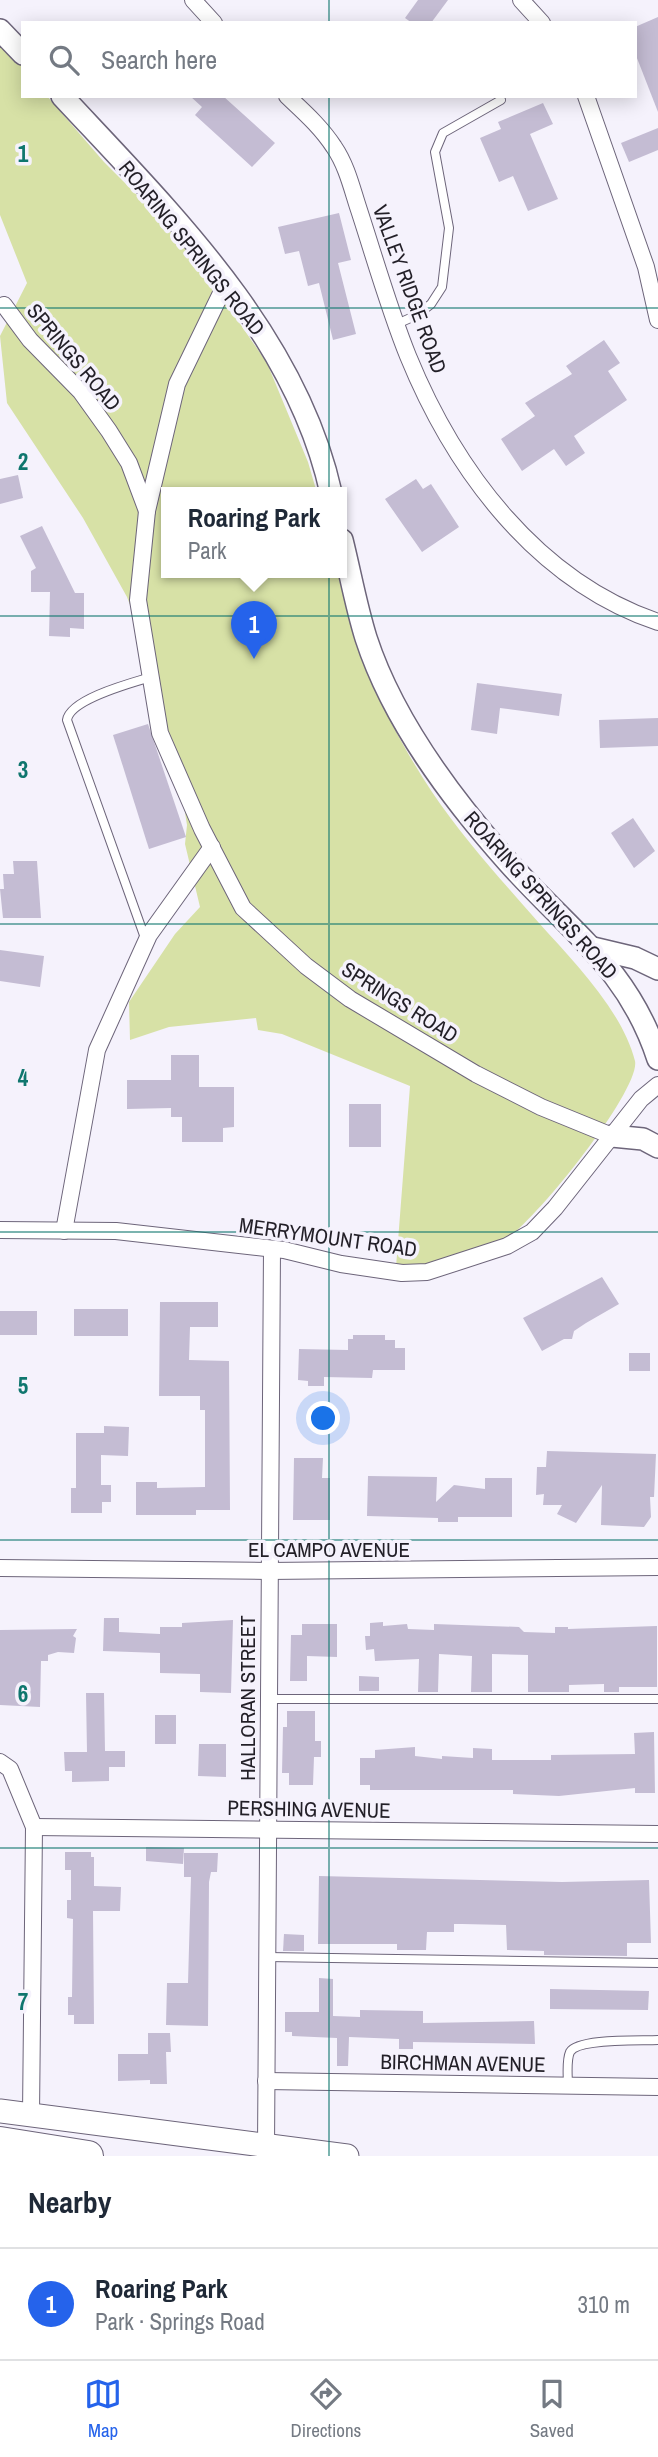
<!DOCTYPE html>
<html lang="en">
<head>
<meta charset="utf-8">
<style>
	:root { --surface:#fff; --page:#f6f6f7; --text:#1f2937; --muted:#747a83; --line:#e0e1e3; --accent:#2563eb }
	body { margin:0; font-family:"Archivo Narrow",sans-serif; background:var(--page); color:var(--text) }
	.you { position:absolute; left:324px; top:1419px; width:24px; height:24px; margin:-18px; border:5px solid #fff; border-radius:50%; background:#1a73e8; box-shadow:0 0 0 10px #1a73e833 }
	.badge { display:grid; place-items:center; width:46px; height:46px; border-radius:50%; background:var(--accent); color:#fff; font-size:23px; font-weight:700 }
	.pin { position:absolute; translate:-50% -58px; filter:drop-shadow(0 2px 4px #0008) }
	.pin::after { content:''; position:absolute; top:37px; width:24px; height:21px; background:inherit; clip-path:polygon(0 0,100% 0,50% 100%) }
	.popup { position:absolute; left:161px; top:487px; width:186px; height:91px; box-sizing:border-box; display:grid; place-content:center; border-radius:0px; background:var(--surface); filter:drop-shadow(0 2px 5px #0005); font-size:23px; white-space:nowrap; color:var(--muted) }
	.popup b { font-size:26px; color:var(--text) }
	.popup::after { content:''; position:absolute; left:50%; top:100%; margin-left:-14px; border:14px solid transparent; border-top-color:var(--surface) }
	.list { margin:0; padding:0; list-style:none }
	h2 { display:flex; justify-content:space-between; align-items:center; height:91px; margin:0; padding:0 28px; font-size:30px }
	h2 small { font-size:23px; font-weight:400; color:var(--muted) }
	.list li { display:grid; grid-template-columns:46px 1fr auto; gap:21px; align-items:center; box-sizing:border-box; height:112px; padding:0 28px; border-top:2px solid var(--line) }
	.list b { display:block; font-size:26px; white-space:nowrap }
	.list p { margin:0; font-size:23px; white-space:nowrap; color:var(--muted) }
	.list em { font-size:23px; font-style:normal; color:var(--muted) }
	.icon { flex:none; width:38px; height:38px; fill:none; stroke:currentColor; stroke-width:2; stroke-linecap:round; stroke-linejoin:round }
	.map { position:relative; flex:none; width:658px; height:2156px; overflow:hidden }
	.search { position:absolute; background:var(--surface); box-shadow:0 4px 18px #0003; left:21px; right:21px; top:21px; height:77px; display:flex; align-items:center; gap:18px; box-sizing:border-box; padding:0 24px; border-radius:0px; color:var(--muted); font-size:26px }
	.sheet { height:203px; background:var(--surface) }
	nav { display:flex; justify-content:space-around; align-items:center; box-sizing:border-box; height:98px; border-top:2px solid var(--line); background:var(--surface); font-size:19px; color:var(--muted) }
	nav a { display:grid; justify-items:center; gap:4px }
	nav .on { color:var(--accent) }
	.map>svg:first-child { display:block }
</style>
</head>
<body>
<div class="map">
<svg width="658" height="2156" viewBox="0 0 658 2156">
	<rect width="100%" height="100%" fill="#f5f2fc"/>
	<path fill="#d7e1a6" d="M0 41 23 67V96H47L104 162 174 232 232 312 267 363 308 462 317 493H166V573H339C350 608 358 646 372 680 387 718 409 757 432 792 463 838 502 881 539 923 573 961 622 1010 635 1061 641 1090 531 1227 503 1241 470 1258 432 1267 396 1267L410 1086 282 1034 258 1030 256 1018 169 1027 130 1040 129 1002 175 934 200 907 185 844 187 825 182 794 137 623 127 597 83 518 7 403 0 336 27 283 0 215Z"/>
	<g fill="#c4bcd3">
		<polygon points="418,0 448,0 431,23 412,23 405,18"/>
		<polygon points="658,17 658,112 635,53 635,27"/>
		<polygon points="190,96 223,96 275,143 252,167 195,115 202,107"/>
		<polygon points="543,103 553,124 530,134 558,199 528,211 513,176 499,182 480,138 501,129 498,122"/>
		<polygon points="658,128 658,150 629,162 621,143"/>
		<polygon points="339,213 351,260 338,263 356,334 333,340 319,283 308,286 299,251 285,254 278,227"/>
		<polygon points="604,340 620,363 608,371 627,400 574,436 585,453 566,466 554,449 522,471 501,439 535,416 525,403 572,374 566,366"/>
		<polygon points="18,475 23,498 0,504 0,479"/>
		<polygon points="416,479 423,489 431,484 459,527 422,552 385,499"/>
		<polygon points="42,526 75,593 84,593 84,629 70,628 70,637 49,636 50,592 31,592 31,571 36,568 20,536"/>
		<polygon points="477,683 562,694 559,716 500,708 497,734 471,730"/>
		<polygon points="658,718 658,746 600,748 599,720"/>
		<polygon points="148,724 186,837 149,849 113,735"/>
		<polygon points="633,818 655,851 634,868 611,833"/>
		<polygon points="13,861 37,861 41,918 3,918 0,889 4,889 3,874 14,874"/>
		<polygon points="0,950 44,956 40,987 0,981"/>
		<polygon points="171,1055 199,1055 199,1087 234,1087 234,1127 223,1128 223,1142 182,1142 182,1117 171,1117 171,1108 127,1109 127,1080 171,1080"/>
		<rect x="349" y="1104" width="32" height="43"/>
		<polygon points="602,1277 619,1304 586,1323 574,1331 572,1339 564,1339 542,1351 523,1318"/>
		<polygon points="160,1302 218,1302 218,1327 190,1327 189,1360 229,1361 230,1510 196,1510 196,1515 136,1515 136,1482 157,1482 157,1488 205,1487 205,1410 200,1410 200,1396 159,1396"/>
		<rect x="74" y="1309" width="54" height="27"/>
		<rect x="0" y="1311" width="37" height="24"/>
		<polygon points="353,1335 385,1335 385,1340 395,1340 395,1348 405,1348 405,1370 373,1370 372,1378 324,1377 324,1386 308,1386 308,1381 298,1380 299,1349 348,1350 348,1339 353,1339"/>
		<rect x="629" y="1353" width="21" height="18"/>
		<polygon points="104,1426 129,1427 128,1456 101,1455 101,1485 111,1485 111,1502 102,1502 102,1513 71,1513 71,1488 76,1488 76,1433 104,1433"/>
		<polygon points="547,1451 656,1454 654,1497 650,1497 651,1517 644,1527 601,1525 602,1485 576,1523 557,1514 562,1505 543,1505 544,1494 536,1495 537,1467 546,1467"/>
		<polygon points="294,1458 323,1458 322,1478 330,1478 330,1520 293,1520"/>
		<polygon points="368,1476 437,1477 436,1502 454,1485 485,1489 485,1478 512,1478 512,1517 458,1517 458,1522 438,1522 438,1518 367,1516"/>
		<polygon points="104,1618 119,1618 119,1632 160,1634 160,1627 182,1627 182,1623 233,1620 231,1693 200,1692 200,1674 160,1673 160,1653 103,1651"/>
		<polygon points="383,1622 383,1626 407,1624 408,1629 434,1630 434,1624 519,1627 524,1632 555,1633 555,1627 568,1627 568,1629 657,1626 657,1687 619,1687 619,1692 604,1692 604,1684 569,1685 569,1692 528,1692 528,1655 492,1654 492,1692 471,1692 472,1656 439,1654 438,1692 418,1692 419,1659 375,1661 374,1649 366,1650 365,1636 370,1636 370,1623"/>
		<polygon points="302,1624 337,1624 337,1657 307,1656 307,1681 290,1681 291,1635 302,1635"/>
		<polygon points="77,1629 73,1636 76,1638 74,1653 58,1652 48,1655 48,1661 41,1661 40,1707 0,1705 0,1630"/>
		<polygon points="359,1676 379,1677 379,1691 359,1691"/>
		<polygon points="86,1693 104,1693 105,1751 125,1751 125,1767 109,1767 109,1781 72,1782 72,1771 65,1771 64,1752 87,1752"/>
		<polygon points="287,1711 315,1711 315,1741 321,1741 321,1757 314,1757 313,1785 289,1785 289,1773 282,1773 283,1727 287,1727"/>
		<rect x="155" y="1715" width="21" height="29"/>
		<polygon points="654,1732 655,1793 635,1793 635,1788 559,1796 513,1794 513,1790 370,1790 370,1785 360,1785 360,1758 375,1758 375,1750 415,1747 415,1756 442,1759 442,1756 473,1758 473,1748 492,1749 492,1760 551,1760 551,1755 635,1754 634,1733"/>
		<polygon points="199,1744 226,1744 226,1777 198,1776"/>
		<polygon points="146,1847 184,1848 183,1864 146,1861"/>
		<polygon points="65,1852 91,1852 91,1857 94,1857 94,1886 121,1887 120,1911 93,1911 94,2024 74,2024 74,2015 68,2015 68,1997 72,1997 73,1919 67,1918 67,1900 71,1900 71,1870 65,1870"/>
		<polygon points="184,1853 218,1853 217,1872 211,1872 209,1882 208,2026 166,2025 167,1983 188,1983 191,1877 184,1877"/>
		<polygon points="319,1876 562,1882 649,1880 651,1943 627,1943 627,1956 544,1955 544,1951 507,1950 506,1925 462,1924 454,1924 454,1932 427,1932 426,1950 397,1950 397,1944 318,1944"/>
		<polygon points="284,1934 304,1935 304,1951 283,1951"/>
		<polygon points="319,1978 333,1979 333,2016 360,2017 360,2010 423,2011 423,2023 534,2021 535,2044 413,2042 413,2049 399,2049 399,2039 349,2037 348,2066 337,2066 337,2038 292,2036 292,2032 285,2032 285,2012 319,2012"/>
		<polygon points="550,1989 649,1991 648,2010 550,2009"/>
		<polygon points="148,2033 170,2033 171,2052 166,2052 167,2084 150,2084 150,2080 118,2081 118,2054 148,2054"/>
	</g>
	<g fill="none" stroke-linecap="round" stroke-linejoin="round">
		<defs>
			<g id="service">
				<polyline points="397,324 417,315 431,304 442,287 449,228 435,152 443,133 501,100"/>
				<path d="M145 938 67 720C70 699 131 683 151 677"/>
				<polyline points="268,1699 658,1699"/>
				<polyline points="267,1957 658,1963"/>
				<path d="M568 2086C568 2076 566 2061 570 2052 578 2038 641 2041 658 2040"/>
			</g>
			<g id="minor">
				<polyline points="193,0 214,23"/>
				<polyline points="521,0 542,23"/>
				<path d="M287 96C304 112 321 127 334 147 347 166 352 189 359 210 375 259 389 309 408 356 455 471 537 581 658 622"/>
				<polyline points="586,96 646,267 658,320"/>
				<polyline points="226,283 177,384 147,511 138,600 160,733 202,829 243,908 306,966 350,999 476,1074 541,1107 612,1136"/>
				<polyline points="4,305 30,340 81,392 109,431 129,463 147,511"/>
				<polyline points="0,1230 116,1231 284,1250 341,1264 402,1273 427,1272 507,1246 532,1232 555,1208 641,1099 658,1085"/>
				<polyline points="64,1231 97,1050 149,935 212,847"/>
				<polyline points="0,1568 268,1571 658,1567"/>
				<polyline points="0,1762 10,1769 34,1827 31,2114"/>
				<polyline points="34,1827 658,1834"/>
				<polyline points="266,2081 658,2087"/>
				<polyline points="266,2148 272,1249"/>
			</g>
			<g id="tertiary">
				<polyline points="0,30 23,54"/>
				<path d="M62 96C169 211 296 334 331 493"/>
				<path d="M342 540C350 572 356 606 366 638 393 721 451 798 508 862 568 930 628 967 658 1059"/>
				<polyline points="593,948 635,958 658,969"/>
				<polyline points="612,1136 643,1139 658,1147"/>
			</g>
			<polyline id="secondary" points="0,2111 347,2156"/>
			<polyline id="motorway" points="0,2142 88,2156"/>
		</defs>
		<use href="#service" stroke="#6d657a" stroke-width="10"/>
		<use href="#minor" stroke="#6d657a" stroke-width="18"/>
		<use href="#tertiary" stroke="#6d657a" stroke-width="24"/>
		<use href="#secondary" stroke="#6d657a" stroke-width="25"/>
		<use href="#motorway" stroke="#6d657a" stroke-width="32"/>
		<use href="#service" stroke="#fff" stroke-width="8"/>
		<use href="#minor" stroke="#fff" stroke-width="16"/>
		<use href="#tertiary" stroke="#fff" stroke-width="21"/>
		<use href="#secondary" stroke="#fff" stroke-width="23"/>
		<use href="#motorway" stroke="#fff" stroke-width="30"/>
	</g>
	<path fill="none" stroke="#0f766e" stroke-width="2" stroke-opacity="0.55" d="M329 0V23M329 96V2156M0 308H658M0 616H658M0 924H658M0 1232H658M0 1540H658M0 1848H658"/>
	<g text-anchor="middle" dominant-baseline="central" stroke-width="7" stroke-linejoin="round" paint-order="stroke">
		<g font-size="21" fill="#221f27" stroke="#f5f2fc">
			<text transform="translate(192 248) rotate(51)">ROARING SPRINGS ROAD</text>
			<text transform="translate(410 289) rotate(70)">VALLEY RIDGE ROAD</text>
			<text transform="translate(74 357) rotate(50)">SPRINGS ROAD</text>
			<text transform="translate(541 895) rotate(48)">ROARING SPRINGS ROAD</text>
			<text transform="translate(400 1002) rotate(32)">SPRINGS ROAD</text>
			<text transform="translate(328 1237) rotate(8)">MERRYMOUNT ROAD</text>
			<text x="329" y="1549">EL CAMPO AVENUE</text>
			<text transform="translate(247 1698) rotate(-90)">HALLORAN STREET</text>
			<text transform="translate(309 1809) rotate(1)">PERSHING AVENUE</text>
			<text transform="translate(463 2063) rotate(1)">BIRCHMAN AVENUE</text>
		</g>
	</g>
	<g font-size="23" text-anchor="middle" font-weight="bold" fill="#0f766e" stroke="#f5f2fc" stroke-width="7" stroke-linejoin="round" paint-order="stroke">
		<text x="23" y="162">1</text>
		<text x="23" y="470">2</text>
		<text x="23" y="778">3</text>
		<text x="23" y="1086">4</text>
		<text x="23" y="1394">5</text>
		<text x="23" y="1702">6</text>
		<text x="23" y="2010">7</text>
	</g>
</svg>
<div class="you"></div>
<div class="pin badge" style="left:254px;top:659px">1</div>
<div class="popup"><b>Roaring Park</b>Park</div>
<div class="search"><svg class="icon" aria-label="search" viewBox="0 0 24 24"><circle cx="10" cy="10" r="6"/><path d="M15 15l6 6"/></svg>Search here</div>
</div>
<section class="sheet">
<h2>Nearby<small></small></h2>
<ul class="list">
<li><span class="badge">1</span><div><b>Roaring Park</b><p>Park · Springs Road</p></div><em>310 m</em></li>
</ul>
</section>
<nav>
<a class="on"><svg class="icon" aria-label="map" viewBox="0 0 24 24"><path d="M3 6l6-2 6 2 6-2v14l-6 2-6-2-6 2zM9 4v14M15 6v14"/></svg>Map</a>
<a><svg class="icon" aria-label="directions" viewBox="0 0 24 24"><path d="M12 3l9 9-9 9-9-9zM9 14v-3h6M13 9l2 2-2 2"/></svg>Directions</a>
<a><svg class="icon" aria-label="saved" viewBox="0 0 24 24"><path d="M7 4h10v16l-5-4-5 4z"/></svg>Saved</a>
</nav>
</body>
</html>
